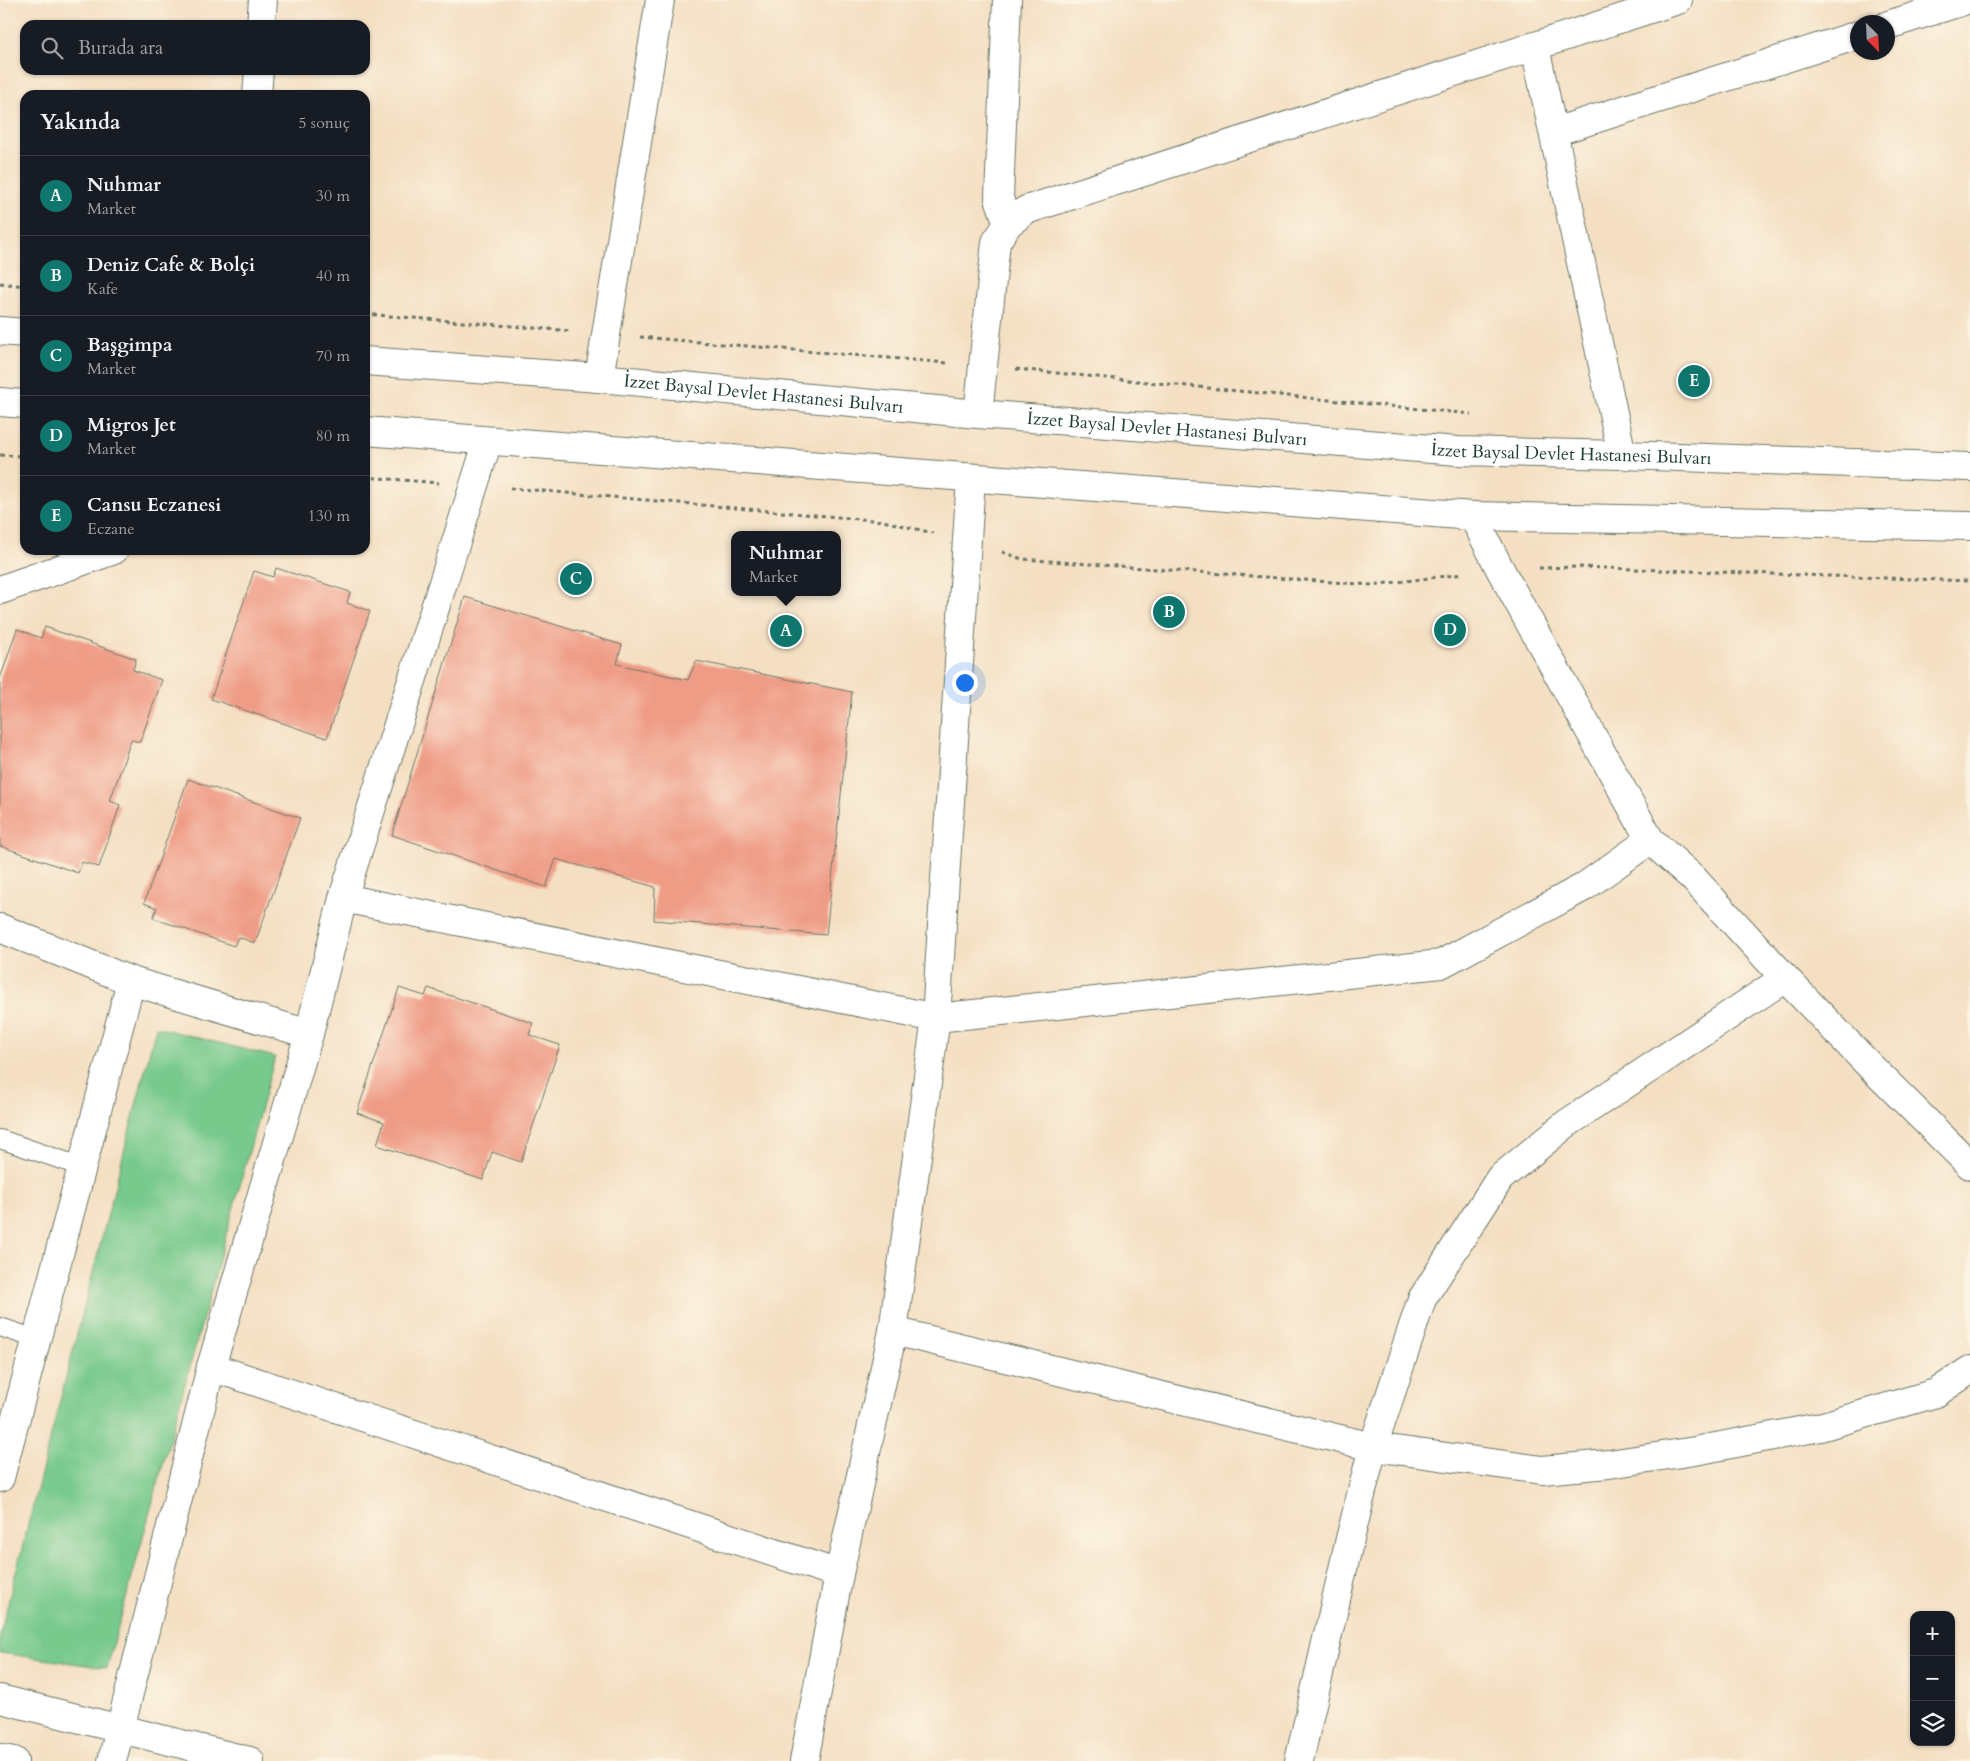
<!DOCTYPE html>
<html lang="tr">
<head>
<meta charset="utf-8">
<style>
	:root { --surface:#171b24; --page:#20242c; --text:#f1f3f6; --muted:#9ea1a6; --line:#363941; --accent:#0f766e }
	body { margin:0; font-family:Cardo,serif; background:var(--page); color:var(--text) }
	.controls { position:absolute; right:15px; bottom:15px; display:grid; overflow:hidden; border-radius:10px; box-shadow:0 1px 4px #0004 }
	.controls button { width:45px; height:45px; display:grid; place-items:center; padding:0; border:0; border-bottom:1px solid var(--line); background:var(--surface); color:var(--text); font:25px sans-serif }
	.compass { position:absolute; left:1850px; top:15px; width:45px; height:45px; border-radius:50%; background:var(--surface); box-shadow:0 1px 4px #0004; rotate:156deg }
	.you { position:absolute; left:964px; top:682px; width:18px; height:18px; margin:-12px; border:4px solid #fff; border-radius:50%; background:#1a73e8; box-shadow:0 0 0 8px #1a73e833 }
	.badge { display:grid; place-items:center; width:32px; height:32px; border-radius:50%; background:var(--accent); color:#fff; font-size:16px; font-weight:700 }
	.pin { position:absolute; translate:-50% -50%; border:2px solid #fff; box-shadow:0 1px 5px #0006 }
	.popup { position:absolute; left:731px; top:531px; width:110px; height:65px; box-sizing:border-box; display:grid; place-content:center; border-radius:10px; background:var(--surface); filter:drop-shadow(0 1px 4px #0005); font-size:16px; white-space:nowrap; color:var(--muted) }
	.popup b { font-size:19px; color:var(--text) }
	.popup::after { content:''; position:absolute; left:50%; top:100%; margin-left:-10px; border:10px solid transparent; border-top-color:var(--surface) }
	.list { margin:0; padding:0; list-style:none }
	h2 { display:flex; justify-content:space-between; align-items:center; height:65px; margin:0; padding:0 20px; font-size:21px }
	h2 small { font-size:16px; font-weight:400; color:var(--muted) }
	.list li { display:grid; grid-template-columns:32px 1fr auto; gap:15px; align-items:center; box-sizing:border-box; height:80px; padding:0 20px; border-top:1px solid var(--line) }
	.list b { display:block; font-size:19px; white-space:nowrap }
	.list p { margin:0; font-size:16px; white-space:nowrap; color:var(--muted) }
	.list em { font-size:16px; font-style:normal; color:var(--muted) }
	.icon { flex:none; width:28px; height:28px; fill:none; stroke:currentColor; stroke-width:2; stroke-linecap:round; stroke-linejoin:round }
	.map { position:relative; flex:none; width:1970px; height:1761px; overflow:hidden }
	.search { position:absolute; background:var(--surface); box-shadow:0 1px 4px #0004; left:20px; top:20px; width:350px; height:55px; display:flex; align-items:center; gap:12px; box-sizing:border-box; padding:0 18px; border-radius:15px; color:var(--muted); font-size:19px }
	.panel { position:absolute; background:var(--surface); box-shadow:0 1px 4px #0004; left:20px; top:90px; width:350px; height:465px; border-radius:15px }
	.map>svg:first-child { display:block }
</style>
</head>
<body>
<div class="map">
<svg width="1970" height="1761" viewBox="0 0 1970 1761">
	<rect width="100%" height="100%" fill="#fcf5e5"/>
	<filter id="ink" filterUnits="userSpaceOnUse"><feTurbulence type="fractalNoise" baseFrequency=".02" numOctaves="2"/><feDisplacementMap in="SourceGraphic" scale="10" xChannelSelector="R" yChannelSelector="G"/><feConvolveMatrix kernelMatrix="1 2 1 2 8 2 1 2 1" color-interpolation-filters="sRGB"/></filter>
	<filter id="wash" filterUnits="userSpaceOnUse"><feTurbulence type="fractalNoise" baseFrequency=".0096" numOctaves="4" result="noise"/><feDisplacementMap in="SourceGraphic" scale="20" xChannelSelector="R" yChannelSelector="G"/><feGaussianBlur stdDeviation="1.12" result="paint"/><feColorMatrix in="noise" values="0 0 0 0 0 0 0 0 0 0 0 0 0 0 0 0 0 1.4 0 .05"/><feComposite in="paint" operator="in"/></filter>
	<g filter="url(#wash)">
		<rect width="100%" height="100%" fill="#f4dfc2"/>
		<polygon fill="#77c98c" stroke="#4b8360" points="156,1027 275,1057 107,1668 0,1653 0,1634"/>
		<g id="blocks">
			<g fill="#ef9c86">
				<polygon points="276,568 350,592 347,603 370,611 327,738 211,699 254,571 273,577"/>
				<polygon points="465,597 622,645 617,664 688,680 696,661 852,692 826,935 654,920 655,887 556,859 546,887 392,835"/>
				<polygon points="45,627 136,659 133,670 162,680 140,742 131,740 110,801 120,805 99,867 82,862 78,873 0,846 0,679 17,629 41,638"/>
				<polygon points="188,779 300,818 255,943 238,937 234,946 153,918 157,908 144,903"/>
				<polygon points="399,988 425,996 428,988 533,1023 529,1035 560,1045 521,1162 492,1152 483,1180 377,1145 384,1122 357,1113"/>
			</g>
		</g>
	</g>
	<g filter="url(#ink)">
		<use href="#blocks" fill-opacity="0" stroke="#6a7666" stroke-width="1"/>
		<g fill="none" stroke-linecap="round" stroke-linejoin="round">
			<defs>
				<g id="service">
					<polyline points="0,1139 82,1167"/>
					<polyline points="0,1327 36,1339"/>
				</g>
				<g id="minor">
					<polyline points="1007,0 999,198 1008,224"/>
					<polyline points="261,25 263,0"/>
					<polyline points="1888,25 1967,0"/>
					<polyline points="1535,47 1622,455"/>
					<polyline points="257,95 259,70"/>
					<polyline points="1554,132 1858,35"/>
					<polyline points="599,378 660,0"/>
					<polyline points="978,414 996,242 1008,224 1026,210 1678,0"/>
					<polyline points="1473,516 1500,569 1650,840 1692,877 1785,978 1870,1066 1970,1165"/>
					<polyline points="0,590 114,550"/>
					<polyline points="343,898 936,1018 1441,964 1584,887 1650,840"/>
					<polyline points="0,928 131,981 309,1034"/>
					<polyline points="893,1331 1373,1447 1422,1299 1500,1178 1566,1124 1785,978"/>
					<polyline points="211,1367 839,1574"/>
					<polyline points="0,1478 131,981"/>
					<polyline points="0,1699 250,1761"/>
					<polyline points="0,1758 14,1761"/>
					<polyline points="112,1761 211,1367 309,1034 343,898 488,441"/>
					<polyline points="804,1761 839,1574 893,1331 936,1018 971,478"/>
					<polyline points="1299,1761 1348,1547 1373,1447 1542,1470 1609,1464 1695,1451 1820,1427 1936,1393 1970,1370"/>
				</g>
				<g id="primary">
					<polyline points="0,331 25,333"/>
					<path id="s1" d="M365 361 599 378 978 414 1458 451 1622 455 1970 467"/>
					<polyline points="0,402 25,404"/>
					<polyline points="365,431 1473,516 1970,526"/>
				</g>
			</defs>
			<use href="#service" stroke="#6a7666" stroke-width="20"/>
			<use href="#minor" stroke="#6a7666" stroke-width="30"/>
			<use href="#primary" stroke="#6a7666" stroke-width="30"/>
			<g stroke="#6a7666" stroke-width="3" stroke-dasharray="4 4" stroke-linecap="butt">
				<polyline points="0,283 25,286"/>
				<polyline points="365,314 572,331"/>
				<polyline points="640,337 948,363"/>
				<polyline points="1016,369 1471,414"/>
				<polyline points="0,455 25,456"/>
				<polyline points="365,477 439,483"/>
				<polyline points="510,488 883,521 933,533"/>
				<polyline points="1002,552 1022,559 1372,585 1463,574"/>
				<polyline points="1539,568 1578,567 1970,581"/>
			</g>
			<use href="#service" stroke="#fff" stroke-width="18"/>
			<use href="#minor" stroke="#fff" stroke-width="28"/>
			<use href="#primary" stroke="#fff" stroke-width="28"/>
		</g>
	</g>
	<g text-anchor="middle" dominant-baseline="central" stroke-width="5" stroke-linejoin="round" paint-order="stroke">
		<g font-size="18" fill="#1f3d34" stroke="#fcf5e5">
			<text stroke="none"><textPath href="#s1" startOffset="400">İzzet Baysal Devlet Hastanesi Bulvarı</textPath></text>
			<text stroke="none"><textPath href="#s1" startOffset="805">İzzet Baysal Devlet Hastanesi Bulvarı</textPath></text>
			<text stroke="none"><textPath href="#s1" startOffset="1210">İzzet Baysal Devlet Hastanesi Bulvarı</textPath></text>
		</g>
	</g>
</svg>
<div class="controls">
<button>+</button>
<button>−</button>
<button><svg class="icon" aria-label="layers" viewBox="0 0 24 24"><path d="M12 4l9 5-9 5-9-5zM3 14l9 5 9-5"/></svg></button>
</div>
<svg class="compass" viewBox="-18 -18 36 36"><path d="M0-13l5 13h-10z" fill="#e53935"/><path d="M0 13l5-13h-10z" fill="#9ea1a6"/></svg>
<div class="you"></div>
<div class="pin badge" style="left:786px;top:631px">A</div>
<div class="popup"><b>Nuhmar</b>Market</div>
<div class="pin badge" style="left:1169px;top:612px">B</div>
<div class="pin badge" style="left:576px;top:579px">C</div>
<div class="pin badge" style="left:1450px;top:630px">D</div>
<div class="pin badge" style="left:1694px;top:381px">E</div>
<div class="search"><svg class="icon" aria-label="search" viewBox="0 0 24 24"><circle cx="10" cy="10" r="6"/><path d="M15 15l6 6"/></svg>Burada ara</div>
<section class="panel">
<h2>Yakında<small>5 sonuç</small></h2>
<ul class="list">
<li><span class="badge">A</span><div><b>Nuhmar</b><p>Market</p></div><em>30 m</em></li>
<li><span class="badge">B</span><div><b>Deniz Cafe &amp; Bolçi</b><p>Kafe</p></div><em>40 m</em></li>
<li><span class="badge">C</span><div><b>Başgimpa</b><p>Market</p></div><em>70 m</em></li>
<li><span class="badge">D</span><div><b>Migros Jet</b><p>Market</p></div><em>80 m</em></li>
<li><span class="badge">E</span><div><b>Cansu Eczanesi</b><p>Eczane</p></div><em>130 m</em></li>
</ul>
</section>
</div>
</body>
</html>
